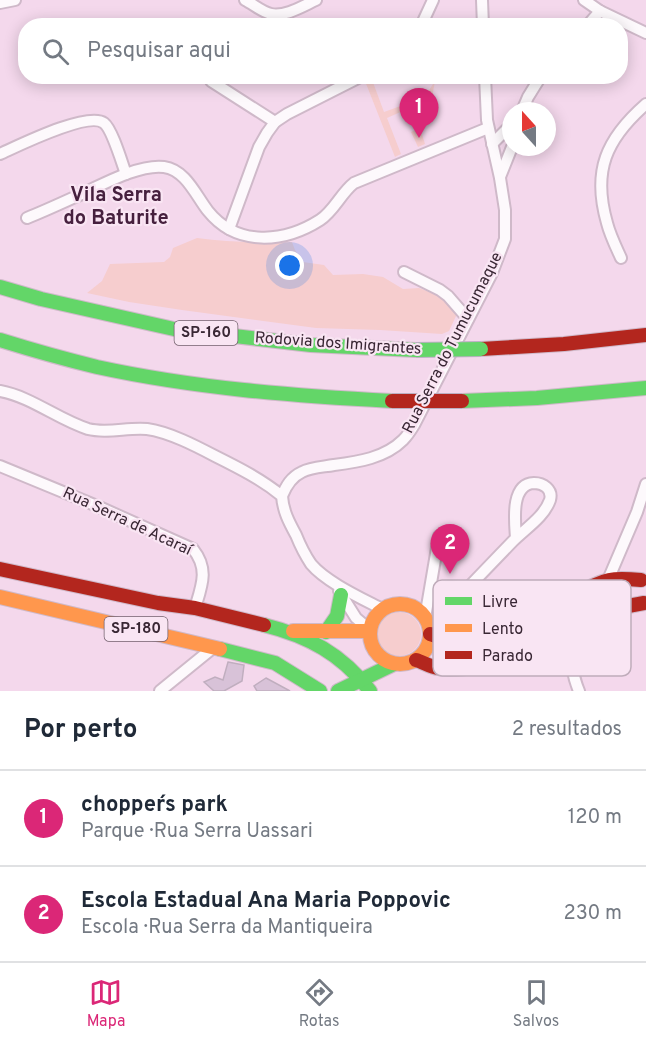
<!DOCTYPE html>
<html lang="pt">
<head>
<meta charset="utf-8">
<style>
	:root { --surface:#fff; --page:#f6f6f7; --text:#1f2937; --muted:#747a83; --line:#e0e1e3; --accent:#db2777 }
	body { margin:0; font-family:Overpass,sans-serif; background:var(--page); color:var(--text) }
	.compass { position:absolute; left:502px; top:102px; width:54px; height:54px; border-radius:50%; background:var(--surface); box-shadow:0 3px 15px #0003; rotate:339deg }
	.you { position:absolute; left:290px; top:266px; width:21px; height:21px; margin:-15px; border:4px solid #fff; border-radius:50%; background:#1a73e8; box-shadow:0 0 0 9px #1a73e833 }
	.badge { display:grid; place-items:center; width:39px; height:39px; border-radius:50%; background:var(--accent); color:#fff; font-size:20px; font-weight:700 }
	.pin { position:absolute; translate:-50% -50px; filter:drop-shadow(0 2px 3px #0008) }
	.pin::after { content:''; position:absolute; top:32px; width:21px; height:18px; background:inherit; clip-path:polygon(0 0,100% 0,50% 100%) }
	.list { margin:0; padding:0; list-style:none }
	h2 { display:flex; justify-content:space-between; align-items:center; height:78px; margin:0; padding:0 24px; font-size:26px }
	h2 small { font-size:20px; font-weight:400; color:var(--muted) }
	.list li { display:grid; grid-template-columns:39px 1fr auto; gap:18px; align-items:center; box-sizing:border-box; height:96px; padding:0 24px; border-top:2px solid var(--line) }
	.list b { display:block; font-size:22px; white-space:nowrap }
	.list p { margin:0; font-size:20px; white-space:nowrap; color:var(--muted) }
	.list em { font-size:20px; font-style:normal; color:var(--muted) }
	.icon { flex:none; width:33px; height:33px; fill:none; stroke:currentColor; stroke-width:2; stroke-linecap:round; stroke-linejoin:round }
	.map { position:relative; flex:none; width:646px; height:691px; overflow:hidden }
	.search { position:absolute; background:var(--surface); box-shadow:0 3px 15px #0003; left:18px; right:18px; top:18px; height:66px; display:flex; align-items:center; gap:15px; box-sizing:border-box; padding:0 21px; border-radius:24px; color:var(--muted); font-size:22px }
	.sheet { height:270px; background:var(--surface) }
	nav { display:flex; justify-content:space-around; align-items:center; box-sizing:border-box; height:84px; border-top:2px solid var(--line); background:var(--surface); font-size:16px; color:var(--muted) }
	nav a { display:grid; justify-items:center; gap:3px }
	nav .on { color:var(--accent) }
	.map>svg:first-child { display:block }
</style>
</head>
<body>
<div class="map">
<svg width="646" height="691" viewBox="0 0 646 691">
	<rect width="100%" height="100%" fill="#f4d8ec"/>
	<g fill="#f6cdce">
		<polygon points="371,77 384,112 406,104 428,92 435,81 432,98 387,118 401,154 395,157 365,81"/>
		<polygon points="420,128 425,144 418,147 411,132"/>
		<path d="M197 238C229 242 260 243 292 242L295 250 303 262 324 265 333 275 363 274 383 277 403 289 419 288 432 293 449 300 457 314 449 331 442 334 380 330 316 328 182 310 129 302 87 293 102 281 110 264 164 262 170 257 173 248Z"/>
		<circle cx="399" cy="634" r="22"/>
	</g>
	<g fill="#d8c2d8" stroke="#c0aebf" stroke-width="1.5">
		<polygon points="228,662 244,665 242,681 224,691 214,691 204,682 215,677 223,680"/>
		<polygon points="266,678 290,691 257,691 254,686"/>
	</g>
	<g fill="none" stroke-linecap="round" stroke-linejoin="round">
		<defs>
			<g id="street">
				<path d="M245 0C253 4 262 12 271 14 285 17 303 6 316 0"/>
				<polyline points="482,0 483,26"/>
				<polyline points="584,0 600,11 646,33"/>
				<polyline points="0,3 15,0"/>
				<polyline points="421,26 433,0"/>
				<polyline points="587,26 600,11"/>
				<polyline points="211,81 275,122"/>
				<polyline points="522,111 528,97 541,76"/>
				<polyline points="492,144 511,125"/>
				<path d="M0 154C18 146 88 111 104 123 112 129 122 163 126 174"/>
				<polyline points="500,177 512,147"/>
				<path d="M27 218C47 210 66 201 86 192 107 182 141 164 164 167 186 170 196 196 208 211 237 247 284 243 320 220 334 211 341 193 354 183L488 128"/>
				<polyline points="229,229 259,147 267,133 275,122 287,114 362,76"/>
				<path d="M621 258C616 247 610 235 607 223 592 171 606 139 646 104"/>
				<polyline points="404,272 440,290 448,296 468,319"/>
				<path d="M0 391C32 397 57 419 88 429 107 434 128 427 147 429 169 432 196 446 215 456 239 468 261 479 282 496 283 511 289 522 296 535 300 545 305 555 311 564 326 582 361 598 382 609"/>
				<path d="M0 466 97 506 193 549C209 569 202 585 195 608"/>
				<path d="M282 496C286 486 291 477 302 472 311 467 323 467 334 465 358 462 385 458 403 440 407 436 411 430 414 425L492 273 505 239V210L500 178 487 120 485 76"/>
				<polyline points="608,580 637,512 646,484"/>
				<polyline points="339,591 356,618 369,629"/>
				<polyline points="425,618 439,536"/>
				<path d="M430 628C457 599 485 570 513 541 526 528 544 517 550 500 553 489 543 483 534 483 510 484 515 522 516 538"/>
				<path d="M567 630C570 650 571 673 579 691"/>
				<polyline points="160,691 214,647"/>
			</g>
			<g id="fast">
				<polyline points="0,287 41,299 174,329 311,345 416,350"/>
				<path d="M0 340C32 350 64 359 97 367 194 388 293 396 392 401"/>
				<polyline points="462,401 537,398 646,388"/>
				<path d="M264 625C308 636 342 654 370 691"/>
				<polyline points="326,632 337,616 341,595"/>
				<polyline points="220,649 275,663 320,691"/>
				<polyline points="338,691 394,664"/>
			</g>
			<g id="slow">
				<polyline points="0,597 220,649"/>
				<circle cx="400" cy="634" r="30"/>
				<polyline points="293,631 369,631"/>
			</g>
			<g id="jam">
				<polyline points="481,349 564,344 646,335"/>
				<polyline points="0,569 158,603 195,608 264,625"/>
				<path d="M430 634C442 638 454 643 466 643 504 644 540 617 571 598 583 591 595 583 609 580 619 578 630 579 641 580"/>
				<path d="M416 660C423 662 430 667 438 668 447 670 457 669 466 668 514 664 551 635 595 616 610 609 627 606 644 603"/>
			</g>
		</defs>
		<use href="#street" stroke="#cfb9c9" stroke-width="14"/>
		<use href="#fast" stroke="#cfb9c9" stroke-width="16"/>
		<use href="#slow" stroke="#cfb9c9" stroke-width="16"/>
		<use href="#jam" stroke="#cfb9c9" stroke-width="16"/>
		<use href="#street" stroke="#fdf9fc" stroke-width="10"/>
		<use href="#fast" stroke="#63d668" stroke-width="14"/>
		<use href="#slow" stroke="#ff974d" stroke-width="14"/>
		<use href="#jam" stroke="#b3261e" stroke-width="14"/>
		<defs>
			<polyline id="fast-bridge" points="416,350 481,349"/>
			<polyline id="jam-bridge" points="392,401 462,401"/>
		</defs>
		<use href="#fast-bridge" stroke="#bbafc2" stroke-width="16" stroke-linecap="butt"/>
		<use href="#jam-bridge" stroke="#bbafc2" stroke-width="16" stroke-linecap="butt"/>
		<use href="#fast-bridge" stroke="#63d668" stroke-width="14"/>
		<use href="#jam-bridge" stroke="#b3261e" stroke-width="14"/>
	</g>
	<g text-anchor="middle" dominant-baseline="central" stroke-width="4.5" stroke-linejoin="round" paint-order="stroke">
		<g fill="#f9e5f3" stroke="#73606d" stroke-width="1.5">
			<rect x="174.5" y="321" width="63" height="24" rx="4.5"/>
			<rect x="104.5" y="617" width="63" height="24" rx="4.5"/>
		</g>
		<g font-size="15" font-weight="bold" fill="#392734">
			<text x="206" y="333">SP-160</text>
			<text x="136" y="629">SP-180</text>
		</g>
		<g font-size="16" fill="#392734" stroke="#f9e5f3">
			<text transform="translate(453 343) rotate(-63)">Rua Serra do Tumucumaque</text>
			<text transform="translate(338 344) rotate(4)">Rodovia dos Imigrantes</text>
			<text transform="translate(127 522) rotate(25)">Rua Serra de Acaraí</text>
		</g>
		<g font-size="20" font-weight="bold" fill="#46203e" stroke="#f9e5f3">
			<text x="116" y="196">Vila Serra<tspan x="116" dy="23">do Baturite</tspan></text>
		</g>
	</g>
	<rect x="433" y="580" width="198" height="96" rx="9" fill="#f9e5f3" stroke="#bfacba" stroke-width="1.5"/>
	<rect x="445" y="597" width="27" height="8" fill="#63d668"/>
	<rect x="445" y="624" width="27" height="8" fill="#ff974d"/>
	<rect x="445" y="651" width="27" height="8" fill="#b3261e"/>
	<g font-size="16" fill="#392734">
		<text x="482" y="607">Livre</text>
		<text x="482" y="634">Lento</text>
		<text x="482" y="661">Parado</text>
	</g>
</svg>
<svg class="compass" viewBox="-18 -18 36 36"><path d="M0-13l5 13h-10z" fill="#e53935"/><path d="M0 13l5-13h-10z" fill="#747a83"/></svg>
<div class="you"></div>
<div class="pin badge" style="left:419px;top:138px">1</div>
<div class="pin badge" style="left:450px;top:574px">2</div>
<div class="search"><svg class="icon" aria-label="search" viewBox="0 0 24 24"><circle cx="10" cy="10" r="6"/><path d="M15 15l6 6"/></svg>Pesquisar aqui</div>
</div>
<section class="sheet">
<h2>Por perto<small>2 resultados</small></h2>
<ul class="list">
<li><span class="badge">1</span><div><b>chopper´s park</b><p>Parque · Rua Serra Uassari</p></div><em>120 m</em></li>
<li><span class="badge">2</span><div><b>Escola Estadual Ana Maria Poppovic</b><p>Escola · Rua Serra da Mantiqueira</p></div><em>230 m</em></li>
</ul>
</section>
<nav>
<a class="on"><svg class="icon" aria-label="map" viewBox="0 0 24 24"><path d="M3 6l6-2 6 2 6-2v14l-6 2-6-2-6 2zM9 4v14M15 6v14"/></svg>Mapa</a>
<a><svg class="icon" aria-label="directions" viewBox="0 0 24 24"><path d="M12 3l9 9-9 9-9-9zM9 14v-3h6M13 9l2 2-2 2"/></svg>Rotas</a>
<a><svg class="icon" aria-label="saved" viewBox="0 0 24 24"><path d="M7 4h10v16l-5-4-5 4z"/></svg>Salvos</a>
</nav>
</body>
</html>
